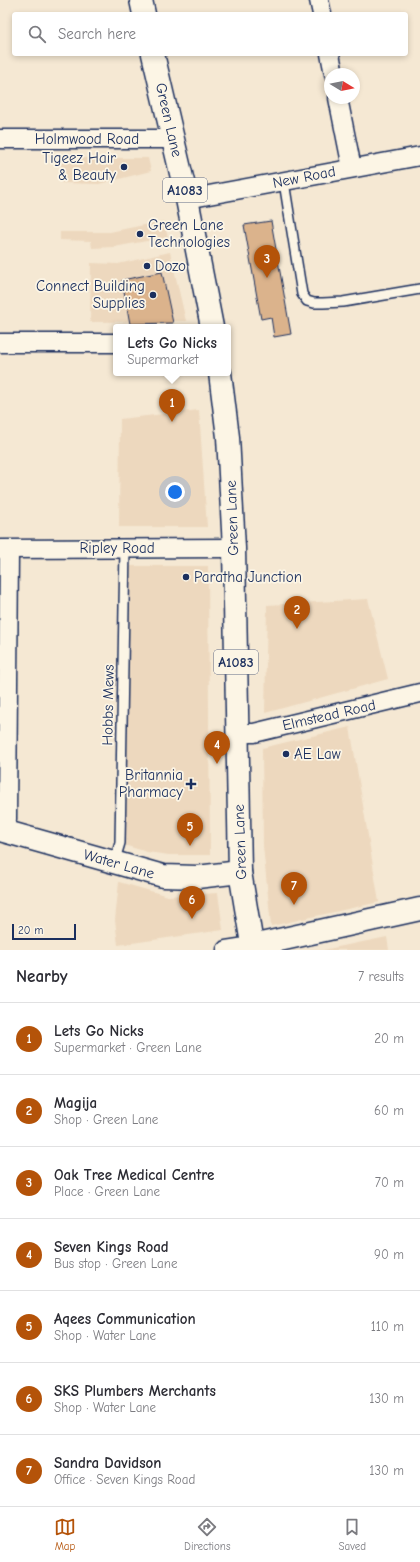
<!DOCTYPE html>
<html lang="en">
<head>
<meta charset="utf-8">
<style>
	:root { --surface:#fff; --page:#f2f2f3; --text:#2b2b33; --muted:#7c7c81; --line:#e1e1e2; --accent:#b45309 }
	body { margin:0; font-family:"Comic Neue",sans-serif; background:var(--page); color:var(--text) }
	.compass { position:absolute; left:324px; top:68px; width:36px; height:36px; border-radius:50%; background:var(--surface); box-shadow:0 2px 6px #0003; rotate:100deg }
	.scale { position:absolute; left:12px; bottom:10px; width:64px; box-sizing:border-box; padding-left:4px; border:2px solid #1b2f5e; border-top:0; font-size:11px; line-height:14px; white-space:nowrap; color:#1b2f5e; -webkit-text-stroke:3px #fcf5e5; paint-order:stroke }
	.you { position:absolute; left:175px; top:492px; width:14px; height:14px; margin:-10px; border:3px solid #fff; border-radius:50%; background:#1a73e8; box-shadow:0 0 0 6px #1a73e833 }
	.badge { display:grid; place-items:center; width:26px; height:26px; border-radius:50%; background:var(--accent); color:#fff; font-size:13px; font-weight:700 }
	.pin { position:absolute; translate:-50% -33px; filter:drop-shadow(0 1px 2px #0008) }
	.pin::after { content:''; position:absolute; top:21px; width:14px; height:12px; background:inherit; clip-path:polygon(0 0,100% 0,50% 100%) }
	.popup { position:absolute; left:113px; top:324px; width:118px; height:52px; box-sizing:border-box; display:grid; place-content:center; border-radius:4px; background:var(--surface); filter:drop-shadow(0 1px 3px #0005); font-size:13px; white-space:nowrap; color:var(--muted) }
	.popup b { font-size:15px; color:var(--text) }
	.popup::after { content:''; position:absolute; left:50%; top:100%; margin-left:-8px; border:8px solid transparent; border-top-color:var(--surface) }
	.list { margin:0; padding:0; list-style:none }
	h2 { display:flex; justify-content:space-between; align-items:center; height:52px; margin:0; padding:0 16px; font-size:17px }
	h2 small { font-size:13px; font-weight:400; color:var(--muted) }
	.list li { display:grid; grid-template-columns:26px 1fr auto; gap:12px; align-items:center; box-sizing:border-box; height:72px; padding:0 16px; border-top:1px solid var(--line) }
	.list b { display:block; font-size:15px; white-space:nowrap }
	.list p { margin:0; font-size:13px; white-space:nowrap; color:var(--muted) }
	.list em { font-size:13px; font-style:normal; color:var(--muted) }
	.icon { flex:none; width:22px; height:22px; fill:none; stroke:currentColor; stroke-width:2; stroke-linecap:round; stroke-linejoin:round }
	.map { position:relative; flex:none; width:420px; height:950px; overflow:hidden }
	.search { position:absolute; background:var(--surface); box-shadow:0 2px 6px #0003; left:12px; right:12px; top:12px; height:44px; display:flex; align-items:center; gap:10px; box-sizing:border-box; padding:0 14px; border-radius:4px; color:var(--muted); font-size:15px }
	.sheet { height:556px; background:var(--surface) }
	nav { display:flex; justify-content:space-around; align-items:center; box-sizing:border-box; height:56px; border-top:1px solid var(--line); background:var(--surface); font-size:11px; color:var(--muted) }
	nav a { display:grid; justify-items:center; gap:2px }
	nav .on { color:var(--accent) }
	.map>svg:first-child { display:block }
</style>
</head>
<body>
<div class="map">
<svg width="420" height="950" viewBox="0 0 420 950">
	<rect width="100%" height="100%" fill="#f5e8d3"/>
	<filter id="ink" filterUnits="userSpaceOnUse"><feTurbulence type="fractalNoise" baseFrequency=".025" numOctaves="2"/><feDisplacementMap in="SourceGraphic" scale="8" xChannelSelector="R" yChannelSelector="G"/><feConvolveMatrix kernelMatrix="1 2 1 2 8 2 1 2 1" color-interpolation-filters="sRGB"/></filter>
	<g filter="url(#ink)">
		<g fill="#edd8be">
			<polygon points="61,158 148,158 151,171 99,184 61,183"/>
			<polygon points="163,221 168,237 114,247 92,248 91,241 60,240 60,232 110,232"/>
			<polygon points="170,252 186,321 90,322 91,263 118,264"/>
			<polygon points="199,410 207,527 119,527 120,419"/>
			<polygon points="130,566 208,566 210,855 169,855 147,852 124,845"/>
			<polygon points="368,599 388,679 265,713 267,605"/>
			<polygon points="350,727 379,902 271,926 263,846 262,748"/>
			<polygon points="119,882 168,896 218,893 223,930 118,945 115,920"/>
			<polygon points="387,937 389,950 323,950"/>
		</g>
		<g fill="#dbb38c" stroke="#1b2f5e">
			<polygon points="271,221 291,334 274,337 271,317 261,319 244,225"/>
			<polygon points="162,272 173,323 130,324 122,280"/>
		</g>
		<g fill="none" stroke-linecap="round" stroke-linejoin="round">
			<defs>
				<g id="service">
					<polyline points="284,182 302,294 307,301 314,303 323,303 343,302 420,289"/>
					<polyline points="114,863 120,843 125,548"/>
				</g>
				<g id="minor">
					<polyline points="319,0 322,14"/>
					<polyline points="330,54 334,74"/>
					<polyline points="338,98 352,168"/>
					<polyline points="0,139 173,139"/>
					<polyline points="187,199 420,156"/>
					<polyline points="0,343 116,343"/>
					<polyline points="0,549 234,548"/>
					<polyline points="237,733 254,733 420,693"/>
					<polyline points="3,831 7,819 9,550"/>
					<polyline points="226,950 252,946"/>
				</g>
				<g id="tertiary">
					<polyline points="0,830 163,876 197,877 240,872"/>
					<polyline points="252,946 420,909"/>
				</g>
				<g id="primary">
					<polyline points="141,0 144,14"/>
					<polyline points="153,54 187,199 212,327"/>
					<polyline points="220,373 228,437 234,548 240,872 253,950"/>
				</g>
			</defs>
			<use href="#service" stroke="#1b2f5e" stroke-width="12"/>
			<use href="#minor" stroke="#1b2f5e" stroke-width="21"/>
			<use href="#tertiary" stroke="#1b2f5e" stroke-width="25"/>
			<use href="#primary" stroke="#1b2f5e" stroke-width="25"/>
			<use href="#service" stroke="#fcf5e5" stroke-width="9"/>
			<use href="#minor" stroke="#fcf5e5" stroke-width="18"/>
			<use href="#tertiary" stroke="#fcf5e5" stroke-width="22"/>
			<use href="#primary" stroke="#fcf5e5" stroke-width="22"/>
		</g>
	</g>
	<g fill="#1b2f5e" stroke="#fcf5e5" stroke-width="1.5">
		<circle cx="124" cy="167" r="4"/>
		<circle cx="140" cy="234" r="4"/>
		<circle cx="147" cy="266" r="4"/>
		<circle cx="153" cy="295" r="4"/>
		<circle cx="186" cy="577" r="4"/>
		<circle cx="286" cy="754" r="4"/>
		<path d="M189 778h4v4h4v4h-4v4h-4v-4h-4v-4h4z"/>
	</g>
	<g text-anchor="middle" dominant-baseline="central" stroke-width="3.5" stroke-linejoin="round" paint-order="stroke">
		<g fill="#fcf5e5" stroke="#5e6a86" stroke-width="1">
			<rect x="163" y="178" width="44" height="24" rx="3"/>
			<rect x="214" y="650" width="44" height="24" rx="3"/>
		</g>
		<g font-size="14" font-weight="bold" fill="#1b2f5e">
			<text x="185" y="190">A1083</text>
			<text x="236" y="662">A1083</text>
		</g>
		<g font-size="15" fill="#1b2f5e" stroke="#fcf5e5">
			<text transform="translate(169 120) rotate(77)">Green Lane</text>
			<text x="87" y="139">Holmwood Road</text>
			<text transform="translate(304 177) rotate(-11)">New Road</text>
			<text transform="translate(232 518) rotate(-92)">Green Lane</text>
			<text x="117" y="548">Ripley Road</text>
			<text transform="translate(108 705) rotate(-89)">Hobbs Mews</text>
			<text transform="translate(329 715) rotate(-13)">Elmstead Road</text>
			<text transform="translate(240 842) rotate(-92)">Green Lane</text>
			<text transform="translate(119 864) rotate(16)">Water Lane</text>
		</g>
		<g font-size="15" fill="#1b2f5e" stroke="#fcf5e5" text-anchor="start">
			<text x="116" y="158" text-anchor="end">Tigeez Hair<tspan x="116" dy="17">&amp; Beauty</tspan></text>
			<text x="148" y="225">Green Lane<tspan x="148" dy="17">Technologies</tspan></text>
			<text x="155" y="266">Dozo</text>
			<text x="145" y="286" text-anchor="end">Connect Building<tspan x="145" dy="17">Supplies</tspan></text>
			<text x="194" y="577">Paratha Junction</text>
			<text x="294" y="754">AE Law</text>
			<text x="183" y="775" text-anchor="end">Britannia<tspan x="183" dy="17">Pharmacy</tspan></text>
		</g>
	</g>
</svg>
<svg class="compass" viewBox="-18 -18 36 36"><path d="M0-13l5 13h-10z" fill="#e53935"/><path d="M0 13l5-13h-10z" fill="#7c7c81"/></svg>
<div class="scale">20 m</div>
<div class="you"></div>
<div class="pin badge" style="left:172px;top:422px">1</div>
<div class="popup"><b>Lets Go Nicks</b>Supermarket</div>
<div class="pin badge" style="left:297px;top:629px">2</div>
<div class="pin badge" style="left:267px;top:278px">3</div>
<div class="pin badge" style="left:217px;top:764px">4</div>
<div class="pin badge" style="left:190px;top:846px">5</div>
<div class="pin badge" style="left:192px;top:919px">6</div>
<div class="pin badge" style="left:294px;top:905px">7</div>
<div class="search"><svg class="icon" aria-label="search" viewBox="0 0 24 24"><circle cx="10" cy="10" r="6"/><path d="M15 15l6 6"/></svg>Search here</div>
</div>
<section class="sheet">
<h2>Nearby<small>7 results</small></h2>
<ul class="list">
<li><span class="badge">1</span><div><b>Lets Go Nicks</b><p>Supermarket · Green Lane</p></div><em>20 m</em></li>
<li><span class="badge">2</span><div><b>Magija</b><p>Shop · Green Lane</p></div><em>60 m</em></li>
<li><span class="badge">3</span><div><b>Oak Tree Medical Centre</b><p>Place · Green Lane</p></div><em>70 m</em></li>
<li><span class="badge">4</span><div><b>Seven Kings Road</b><p>Bus stop · Green Lane</p></div><em>90 m</em></li>
<li><span class="badge">5</span><div><b>Aqees Communication</b><p>Shop · Water Lane</p></div><em>110 m</em></li>
<li><span class="badge">6</span><div><b>SKS Plumbers Merchants</b><p>Shop · Water Lane</p></div><em>130 m</em></li>
<li><span class="badge">7</span><div><b>Sandra Davidson</b><p>Office · Seven Kings Road</p></div><em>130 m</em></li>
</ul>
</section>
<nav>
<a class="on"><svg class="icon" aria-label="map" viewBox="0 0 24 24"><path d="M3 6l6-2 6 2 6-2v14l-6 2-6-2-6 2zM9 4v14M15 6v14"/></svg>Map</a>
<a><svg class="icon" aria-label="directions" viewBox="0 0 24 24"><path d="M12 3l9 9-9 9-9-9zM9 14v-3h6M13 9l2 2-2 2"/></svg>Directions</a>
<a><svg class="icon" aria-label="saved" viewBox="0 0 24 24"><path d="M7 4h10v16l-5-4-5 4z"/></svg>Saved</a>
</nav>
</body>
</html>
